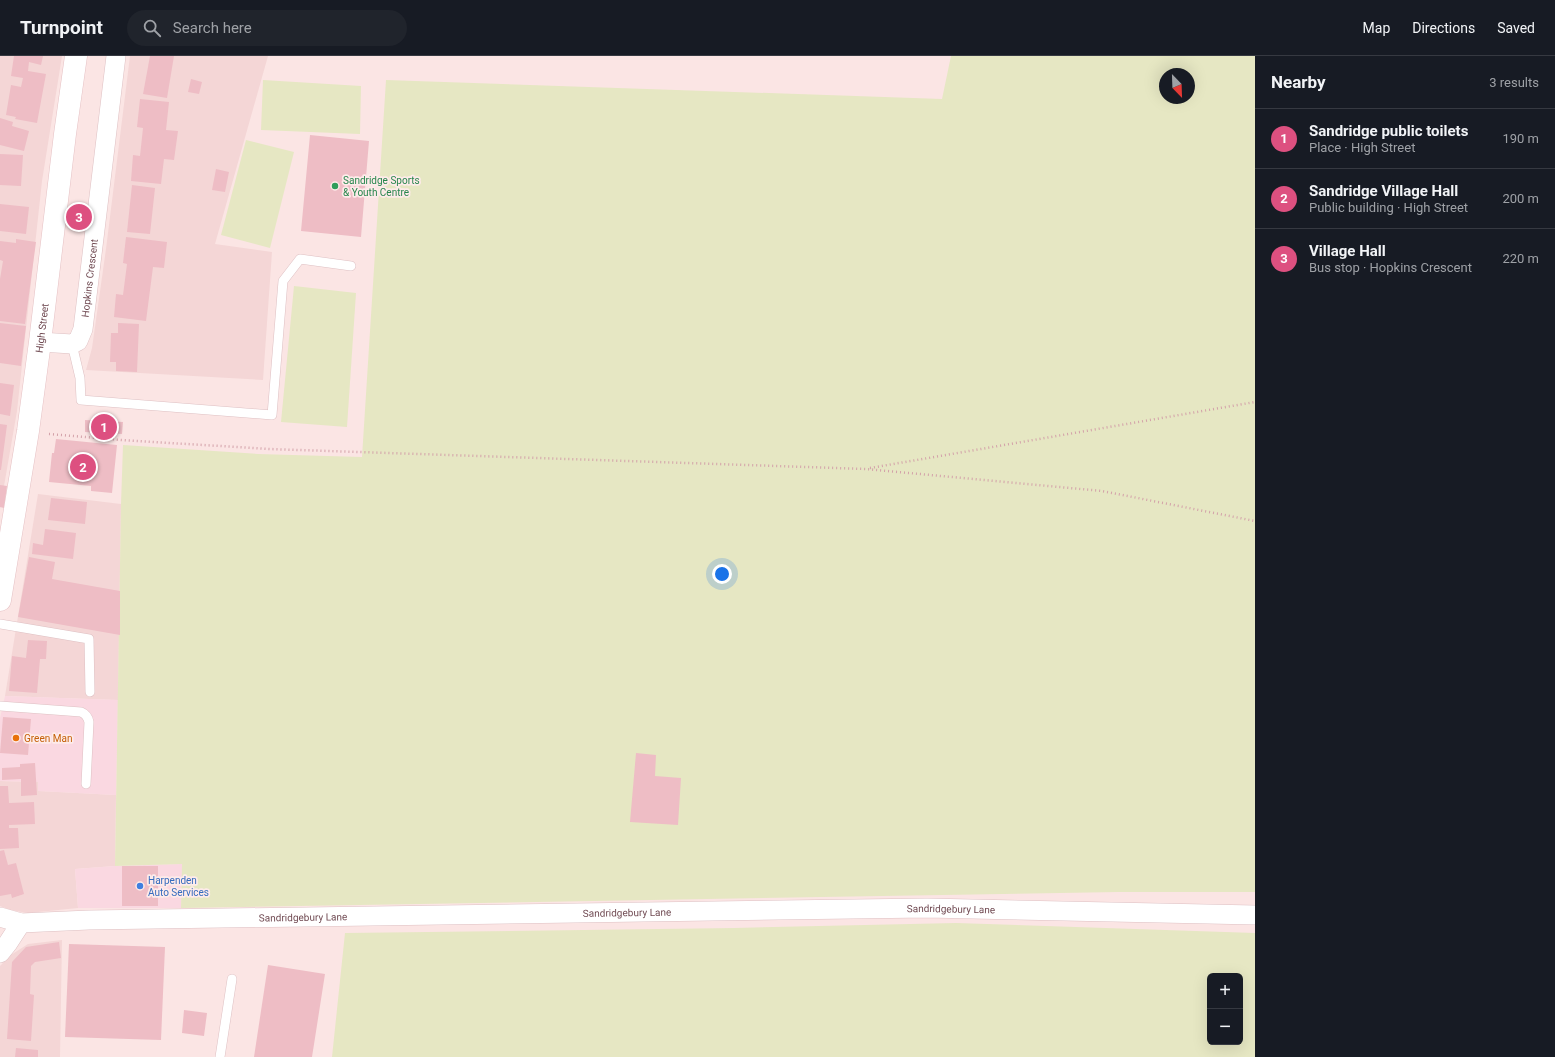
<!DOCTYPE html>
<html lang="en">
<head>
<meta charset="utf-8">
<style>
	:root { --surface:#171b24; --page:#20242c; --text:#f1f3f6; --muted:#9ea1a6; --line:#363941; --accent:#dd5080 }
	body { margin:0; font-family:Roboto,sans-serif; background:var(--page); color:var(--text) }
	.controls { position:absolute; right:12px; bottom:12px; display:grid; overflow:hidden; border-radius:6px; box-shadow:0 4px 16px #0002 }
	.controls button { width:36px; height:36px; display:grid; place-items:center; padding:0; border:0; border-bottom:1px solid var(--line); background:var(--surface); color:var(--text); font:20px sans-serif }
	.compass { position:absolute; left:1159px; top:12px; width:36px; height:36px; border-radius:50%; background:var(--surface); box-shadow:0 4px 16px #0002; rotate:157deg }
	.you { position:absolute; left:722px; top:518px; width:14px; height:14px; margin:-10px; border:3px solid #fff; border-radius:50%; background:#1a73e8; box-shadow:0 0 0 6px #1a73e833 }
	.badge { display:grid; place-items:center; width:26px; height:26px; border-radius:50%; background:var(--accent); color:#fff; font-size:13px; font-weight:700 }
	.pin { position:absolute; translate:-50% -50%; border:2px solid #fff; box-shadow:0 1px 4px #0006 }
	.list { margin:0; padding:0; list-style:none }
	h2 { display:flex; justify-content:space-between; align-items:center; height:52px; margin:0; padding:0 16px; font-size:17px }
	h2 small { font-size:13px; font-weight:400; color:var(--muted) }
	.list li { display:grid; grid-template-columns:26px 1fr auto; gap:12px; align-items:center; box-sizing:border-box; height:60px; padding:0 16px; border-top:1px solid var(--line) }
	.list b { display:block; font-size:15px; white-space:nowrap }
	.list p { margin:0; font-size:13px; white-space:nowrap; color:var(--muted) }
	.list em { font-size:13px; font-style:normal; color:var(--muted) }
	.icon { flex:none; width:22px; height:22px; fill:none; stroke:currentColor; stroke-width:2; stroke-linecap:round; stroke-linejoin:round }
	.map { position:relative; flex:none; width:1255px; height:1001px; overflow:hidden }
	header { display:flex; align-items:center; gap:24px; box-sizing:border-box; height:56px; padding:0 20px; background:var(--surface); border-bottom:1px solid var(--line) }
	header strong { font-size:19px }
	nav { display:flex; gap:22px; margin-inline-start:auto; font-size:14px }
	.search { width:280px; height:36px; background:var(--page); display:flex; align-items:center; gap:10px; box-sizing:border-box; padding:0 14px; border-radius:22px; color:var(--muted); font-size:15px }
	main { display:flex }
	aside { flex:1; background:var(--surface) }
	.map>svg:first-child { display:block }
</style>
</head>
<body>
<header>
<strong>Turnpoint</strong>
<div class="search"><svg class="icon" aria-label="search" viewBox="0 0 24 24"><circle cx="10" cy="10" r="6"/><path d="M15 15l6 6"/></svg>Search here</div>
<nav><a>Map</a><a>Directions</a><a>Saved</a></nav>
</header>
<main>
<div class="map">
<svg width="1255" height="1001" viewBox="0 0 1255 1001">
	<rect width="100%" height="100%" fill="#fbe5e4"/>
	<g fill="#f4d6d6">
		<polygon points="0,0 62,0 42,125 17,355 0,453"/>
		<polygon points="130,0 268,0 215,188 272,196 263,324 86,314 92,292 106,193"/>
		<polygon points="38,438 121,448 118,644 5,640"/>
		<polygon points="0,725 38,726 39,735 116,739 115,810 75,813 78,852 28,857 10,854 0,850"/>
		<polygon points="62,884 60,1001 0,1001 0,910 11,899 28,888"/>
	</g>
	<g fill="#fad8e1">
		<polygon points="5,640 118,644 116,739 38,735 38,726 0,725 0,662"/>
		<polygon points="182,808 181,852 78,852 75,813 115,810"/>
	</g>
	<g fill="#e6e7c3" fill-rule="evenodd">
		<path d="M951 0H1255V836H1119L181 852 182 808 115 810 121 448 123 389 258 398 362 401 386 24 942 43ZM1165 18H1189V42H1165Z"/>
		<polygon points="263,24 361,30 360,78 261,74"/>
		<polygon points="246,84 294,96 270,192 221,179"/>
		<polygon points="294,230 356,237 347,371 281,366"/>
		<path d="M956 867 1255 877V1001H332L345 877 734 872ZM1210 920H1240V986H1210Z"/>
	</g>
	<g fill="#eebdc5">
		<polygon points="14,0 43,0 41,9 29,6 28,15 46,18 37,67 15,63 16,61 6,59 11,29 21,31 23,22 11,20"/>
		<polygon points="150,0 174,0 167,42 143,38"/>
		<polygon points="191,23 202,26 199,38 188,36"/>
		<polygon points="140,43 169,46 166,74 178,75 174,104 164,103 161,128 131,125 133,99 140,100 143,72 137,71"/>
		<polygon points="0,62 13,66 12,70 29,75 24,95 0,89"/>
		<polygon points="310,79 369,85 361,181 301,175"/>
		<polygon points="0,98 23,99 21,130 0,129"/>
		<polygon points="216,113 229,116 225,136 212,134"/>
		<polygon points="132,129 155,132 150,178 127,176"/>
		<polygon points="0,148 29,151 26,178 0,175"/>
		<polygon points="126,181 167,186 164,212 153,211 146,265 114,261 116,238 123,239 127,208 123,207"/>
		<polygon points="16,183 36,186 25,268 0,265 0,223 3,205 0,204 0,185 16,187"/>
		<polygon points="0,267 26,270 21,310 0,307"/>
		<polygon points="118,267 139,268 137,316 116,315 116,306 110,306 111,277 118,277"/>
		<polygon points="0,327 14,329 10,360 0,358"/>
		<polygon points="85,364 123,366 122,378 85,376"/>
		<polygon points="0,368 7,369 1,414 0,414"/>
		<polygon points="56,383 117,389 112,437 91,435 91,430 49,426 52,397 54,397"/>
		<polygon points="0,429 7,430 4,452 0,451"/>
		<polygon points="51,442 87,446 85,468 48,464"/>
		<polygon points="45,473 76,477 73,503 32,498 33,487 43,489"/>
		<polygon points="29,501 55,506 52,523 120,535 120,579 18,561"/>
		<polygon points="28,584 47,585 46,603 40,603 37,637 9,635 12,600 26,602"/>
		<polygon points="3,661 31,663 28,699 0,697"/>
		<polygon points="636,697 656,699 655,720 681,722 678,769 630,766"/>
		<polygon points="35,707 37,739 21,740 21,723 2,724 2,712 20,711 20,708"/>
		<polygon points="0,730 8,730 9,747 34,746 35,768 9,769 9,772 18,772 19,792 0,793"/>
		<polygon points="4,794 8,809 16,807 24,838 12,842 11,838 0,840 0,795"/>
		<rect x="122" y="810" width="36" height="40"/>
		<polygon points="59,886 61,902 35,906 31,910 30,938 34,939 31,985 7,983 12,906 26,891"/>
		<polygon points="69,888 165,891 161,984 65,981"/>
		<polygon points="268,909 325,918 312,1001 254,1001"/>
		<polygon points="184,954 207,957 204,980 182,977"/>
		<polygon points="16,992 38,994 38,1001 15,1001"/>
	</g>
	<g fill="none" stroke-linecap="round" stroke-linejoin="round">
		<defs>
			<g id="lane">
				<polyline points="72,288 80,322 81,344 272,359 283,225 300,203 351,210"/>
				<polyline points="0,568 89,583 90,636"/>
				<path d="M0 650 81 656C86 658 88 661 89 666L86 728"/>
				<polyline points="220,1001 232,923"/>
			</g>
			<g id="street">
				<path id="s1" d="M40 286 72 288 78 285 83 273 116 0"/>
				<path id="s2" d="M0 861 21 867 89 864 927 852 1255 859"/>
				<polyline points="0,897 8,887 21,867"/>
			</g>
			<g id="secondary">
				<path id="s3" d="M0 544 28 375 40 286 65 78 76 0"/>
			</g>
		</defs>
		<use href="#lane" stroke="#dec0c3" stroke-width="10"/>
		<use href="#street" stroke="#dec0c3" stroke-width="20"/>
		<use href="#secondary" stroke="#e5c1c4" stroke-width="23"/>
		<g stroke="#d3a1a9" stroke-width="2.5" stroke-dasharray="1 3" stroke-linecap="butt">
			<polyline points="49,378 121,384 269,393 866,413 1102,435 1255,465"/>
			<polyline points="870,412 1255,346"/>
		</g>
		<use href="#lane" stroke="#fff" stroke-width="9"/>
		<use href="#street" stroke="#fff" stroke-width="19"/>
		<use href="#secondary" stroke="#fff" stroke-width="22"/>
	</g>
	<circle fill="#2e9e5b" stroke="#feebea" stroke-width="1.5" cx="335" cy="130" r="4"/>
	<circle fill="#e8710a" stroke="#feebea" stroke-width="1.5" cx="16" cy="682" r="4"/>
	<circle fill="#3f7fe0" stroke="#feebea" stroke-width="1.5" cx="140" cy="830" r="4"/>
	<g text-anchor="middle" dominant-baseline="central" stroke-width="3.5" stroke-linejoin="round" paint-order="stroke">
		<g font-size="10" fill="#27864d" stroke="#feebea" text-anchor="start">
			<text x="343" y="124">Sandridge Sports<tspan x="343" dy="12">&amp; Youth Centre</tspan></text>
		</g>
		<g font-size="10" fill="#714b53" stroke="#feebea">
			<text stroke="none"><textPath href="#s1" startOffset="103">Hopkins Crescent</textPath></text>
			<text stroke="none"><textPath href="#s3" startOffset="275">High Street</textPath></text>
			<text stroke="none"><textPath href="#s2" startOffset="952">Sandridgebury Lane</textPath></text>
			<text stroke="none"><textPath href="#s2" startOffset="628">Sandridgebury Lane</textPath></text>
			<text stroke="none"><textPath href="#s2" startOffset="304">Sandridgebury Lane</textPath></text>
		</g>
		<g font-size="10" fill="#c56008" stroke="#feebea" text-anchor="start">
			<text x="24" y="682">Green Man</text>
		</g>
		<g font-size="10" fill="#366cbe" stroke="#feebea" text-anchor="start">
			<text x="148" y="824">Harpenden<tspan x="148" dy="12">Auto Services</tspan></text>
		</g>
	</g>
</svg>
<div class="controls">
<button>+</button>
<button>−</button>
</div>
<svg class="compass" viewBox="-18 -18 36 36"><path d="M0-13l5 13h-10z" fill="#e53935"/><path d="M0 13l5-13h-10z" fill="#9ea1a6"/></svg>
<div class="you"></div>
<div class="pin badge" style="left:104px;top:371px">1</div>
<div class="pin badge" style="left:83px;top:411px">2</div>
<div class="pin badge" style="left:79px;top:161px">3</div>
</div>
<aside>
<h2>Nearby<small>3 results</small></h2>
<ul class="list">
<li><span class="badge">1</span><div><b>Sandridge public toilets</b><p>Place · High Street</p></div><em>190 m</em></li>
<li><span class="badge">2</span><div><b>Sandridge Village Hall</b><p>Public building · High Street</p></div><em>200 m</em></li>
<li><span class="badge">3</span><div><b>Village Hall</b><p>Bus stop · Hopkins Crescent</p></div><em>220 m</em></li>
</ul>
</aside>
</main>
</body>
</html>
